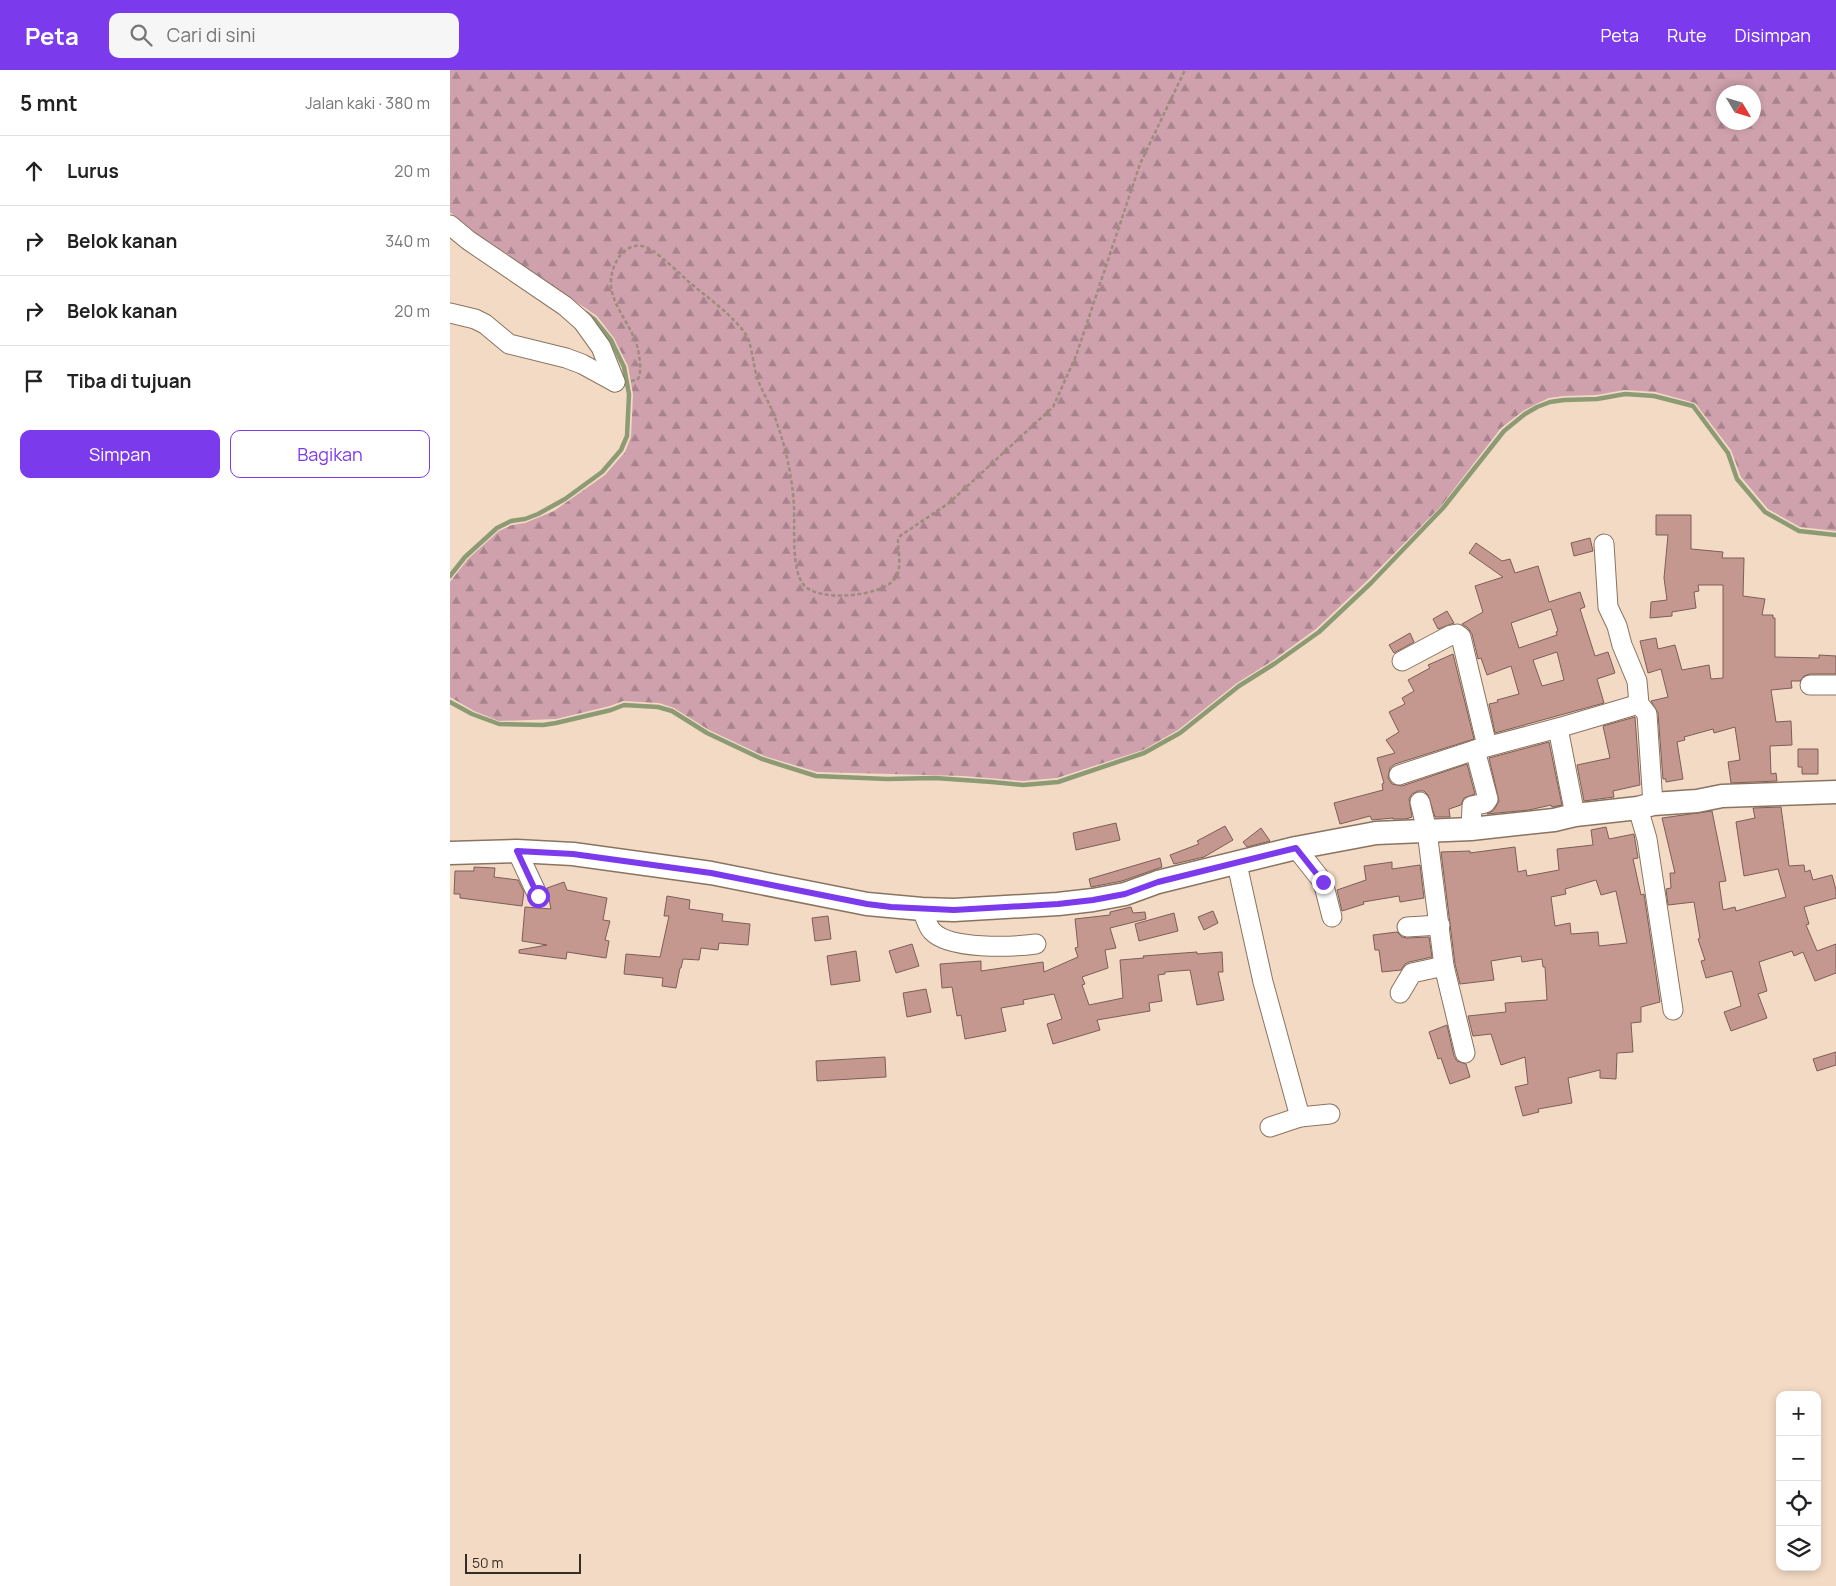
<!DOCTYPE html>
<html lang="id">
<head>
<meta charset="utf-8">
<style>
	:root { --surface:#fff; --page:#f6f6f6; --text:#222; --muted:#767676; --line:#e0e0e0; --accent:#7c3aed }
	body { margin:0; font-family:Manrope,sans-serif; background:var(--page); color:var(--text) }
	.controls { position:absolute; right:15px; bottom:15px; display:grid; overflow:hidden; border-radius:10px; box-shadow:0 2px 8px #0003 }
	.controls button { width:45px; height:45px; display:grid; place-items:center; padding:0; border:0; border-bottom:1px solid var(--line); background:var(--surface); color:var(--text); font:25px sans-serif }
	.compass { position:absolute; left:1266px; top:15px; width:45px; height:45px; border-radius:50%; background:var(--surface); box-shadow:0 2px 8px #0003; rotate:128deg }
	.scale { position:absolute; left:15px; bottom:12px; width:116px; box-sizing:border-box; padding-left:5px; border:2px solid #362c24; border-top:0; font-size:14px; line-height:18px; white-space:nowrap; color:#362c24; -webkit-text-stroke:4px #f3dac4; paint-order:stroke }
	.stop { position:absolute; width:15px; height:15px; margin:-11px; border:4px solid #7c3aed; border-radius:50%; background:#fff }
	.stop.end { background:#7c3aed; border-color:#fff; box-shadow:0 1px 5px #0008 }
	.list { margin:0; padding:0; list-style:none }
	h2 { display:flex; justify-content:space-between; align-items:center; height:65px; margin:0; padding:0 20px; font-size:21px }
	h2 small { font-size:16px; font-weight:400; color:var(--muted) }
	.list li { display:grid; grid-template-columns:32px 1fr auto; gap:15px; align-items:center; box-sizing:border-box; height:70px; padding:0 20px; border-top:1px solid var(--line) }
	.list b { display:block; font-size:19px; white-space:nowrap }
	.list em { font-size:16px; font-style:normal; color:var(--muted) }
	.actions { display:flex; gap:10px; padding:15px 20px }
	.actions a { flex:1; padding:11px 0; border:1px solid var(--accent); border-radius:10px; text-align:center; font-size:18px; color:var(--accent) }
	.actions .main { background:var(--accent); color:#fff }
	.icon { flex:none; width:28px; height:28px; fill:none; stroke:currentColor; stroke-width:2; stroke-linecap:round; stroke-linejoin:round }
	.map { position:relative; flex:none; width:1386px; height:1516px; overflow:hidden }
	header { display:flex; align-items:center; gap:30px; box-sizing:border-box; height:70px; padding:0 25px; background:var(--accent); color:#fff }
	header strong { font-size:24px }
	nav { display:flex; gap:28px; margin-inline-start:auto; font-size:18px }
	.search { width:350px; height:45px; background:var(--page); display:flex; align-items:center; gap:12px; box-sizing:border-box; padding:0 18px; border-radius:10px; color:var(--muted); font-size:19px }
	main { display:flex }
	aside { flex:1; background:var(--surface) }
	.map>svg:first-child { display:block }
</style>
</head>
<body>
<header>
<strong>Peta</strong>
<div class="search"><svg class="icon" aria-label="search" viewBox="0 0 24 24"><circle cx="10" cy="10" r="6"/><path d="M15 15l6 6"/></svg>Cari di sini</div>
<nav><a>Peta</a><a>Rute</a><a>Disimpan</a></nav>
</header>
<main>
<aside>
<h2>5 mnt<small>Jalan kaki · 380 m</small></h2>
<ul class="list">
<li><svg class="icon" aria-label="ahead" viewBox="0 0 24 24"><path d="M12 20V5M6 11l6-6 6 6"/></svg><div><b>Lurus</b></div><em>20 m</em></li>
<li><svg class="icon" aria-label="right" viewBox="0 0 24 24"><path d="M7 20v-9h11M14 6l5 5-5 5"/></svg><div><b>Belok kanan</b></div><em>340 m</em></li>
<li><svg class="icon" aria-label="right" viewBox="0 0 24 24"><path d="M7 20v-9h11M14 6l5 5-5 5"/></svg><div><b>Belok kanan</b></div><em>20 m</em></li>
<li><svg class="icon" aria-label="arrive" viewBox="0 0 24 24"><path d="M6 21V4h12l-3 4 3 4H6"/></svg><div><b>Tiba di tujuan</b></div></li>
</ul>
<div class="actions"><a class="main">Simpan</a><a>Bagikan</a></div>
</aside>
<div class="map">
<svg width="1386" height="1516" viewBox="0 0 1386 1516">
	<defs>
		<pattern id="forest-firs" width="22" height="20" patternUnits="userSpaceOnUse" patternTransform="scale(1.25)"><rect width="22" height="20" fill="#cea1ad"/><path d="M5 1l3.5 6h-7zM16 11l3.5 6h-7z" fill="#a8838d"/></pattern>
	</defs>
	<rect width="100%" height="100%" fill="#f3dac4"/>
	<path fill="url(#forest-firs)" fill-rule="evenodd" d="M0 0H1386V461L1350 457 1318 439 1291 407 1281 380 1245 333 1205 322 1190 321 1174 320 1147 325 1114 326 1099 328 1086 334 1073 341 1051 358 991 436 918 510 866 559 822 591 787 613 728 660 693 680 607 708 573 711 513 706 367 702 314 686 259 660 224 638 209 633 173 631 160 636 106 649 49 651 24 641 0 627V512L18 489 49 461 62 455 75 453 104 441 155 405 175 382 181 367 183 324 178 296 164 268 147 246 24 162 0 142ZM1274 22H1304V52H1274Z"/>
	<g fill="none" stroke-linecap="round" stroke-linejoin="round">
		<g stroke="#8d9b75" stroke-width="4.5">
			<polyline points="0,506 15,487 47,458 61,451 75,449 88,444 115,429 152,402 171,380 177,366 179,324 174,297 161,270 144,249 136,243"/>
			<polyline points="0,632 22,644 49,654 93,655 106,653 161,640 174,635 208,637 222,641 257,663 312,689 366,706 437,709 485,708 542,712 573,715 608,712 694,683 730,663 789,616 824,594 869,562 921,513 993,438 1054,361 1075,344 1087,337 1100,332 1114,330 1147,329 1175,324 1190,325 1204,326 1243,336 1278,383 1287,409 1315,442 1349,461 1386,465"/>
		</g>
	</g>
	<g fill="#c4988f" stroke="#7c5e58" fill-rule="evenodd">
		<polygon points="1206,445 1241,445 1241,479 1273,482 1272,488 1294,488 1293,526 1315,529 1312,545 1323,545 1323,548 1325,548 1325,587 1369,588 1369,585 1386,586 1386,604 1360,604 1354,606 1350,611 1341,611 1342,618 1321,620 1326,652 1341,651 1342,675 1320,676 1321,704 1326,703 1327,711 1281,713 1278,692 1290,690 1285,657 1264,663 1263,659 1234,667 1235,670 1227,672 1233,709 1216,712 1216,709 1213,709 1208,643 1201,631 1218,627 1211,599 1198,603 1190,571 1206,568 1208,579 1225,575 1232,600 1259,595 1261,609 1273,608 1273,515 1248,515 1249,521 1244,522 1246,538 1222,542 1222,546 1200,548 1201,532 1217,530 1214,508 1218,465 1206,465"/>
		<polygon points="1140,468 1143,481 1124,486 1121,473"/>
		<path d="M1026 473 1052 491 1060 489 1065 503 1088 496 1099 532 1130 522 1135 537 1130 539 1145 586 1158 582 1165 603 1147 609 1154 633 1045 663 1039 634 1048 632 1047 630 1069 624 1061 596 1037 605 1031 588 1028 589 1022 564 1018 558 1012 554 1033 542 1025 516 1053 507 1019 483ZM1101 539 1108 561 1106 562 1107 565 1069 578 1061 553ZM1107 582 1114 610 1092 616 1083 590Z"/>
		<polygon points="997,541 1004,553 988,559 983,549"/>
		<polygon points="960,563 964,572 944,583 939,575"/>
		<polygon points="1003,584 1024,669 945,694 940,698 938,708 942,714 952,716 1017,694 1025,724 1014,728 1011,735 999,739 1000,747 985,747 978,725 974,721 968,721 962,724 959,729 962,747 956,749 943,749 943,748 922,750 920,746 890,754 884,733 933,720 932,714 934,713 927,688 945,683 936,670 949,662 939,642 955,634 952,628 964,621 958,610 980,598 978,595"/>
		<polygon points="1185,647 1190,715 1163,721 1164,727 1134,731 1127,695 1160,688 1153,656"/>
		<polygon points="1099,672 1112,735 1102,737 1101,735 1079,740 1037,744 1044,740 1049,731 1039,688"/>
		<polygon points="1348,679 1368,679 1368,704 1352,704 1352,697 1348,697"/>
		<polygon points="1331,737 1339,796 1354,795 1355,802 1360,800 1363,810 1382,805 1386,820 1386,828 1354,837 1359,854 1356,855 1367,881 1386,874 1386,903 1365,911 1353,882 1344,886 1342,881 1309,892 1317,921 1308,924 1317,948 1281,961 1274,942 1291,936 1282,901 1256,908 1251,891 1255,890 1248,869 1250,868 1244,832 1218,835 1216,819 1221,818 1220,803 1225,803 1212,748 1262,741 1276,811 1269,812 1273,840 1285,837 1286,841 1336,827 1328,799 1294,806 1286,752 1305,748 1303,738"/>
		<polygon points="666,753 670,770 626,780 623,763"/>
		<polygon points="775,756 783,770 754,787 724,794 720,785 749,774 747,771"/>
		<path d="M1156 757 1159 769 1184 764 1188 788 1183 789 1191 825 1194 824 1210 932 1191 937V952L1181 953 1183 982 1167 983 1166 1009 1150 1008V1000L1118 1008 1122 1033 1088 1039 1089 1042 1073 1046 1065 1017 1078 1014 1075 987 1051 995 1041 964 1023 966 1018 946 1056 942 1055 933 1097 930 1095 897H1093L1092 889 1072 892 1071 886 1041 891 1044 910 1010 914 1005 894 991 782 1020 781V783L1065 777 1068 802 1076 800 1077 806 1109 800 1107 779 1143 775 1141 760ZM1146 810 1151 825 1166 821 1177 873 1149 876 1148 862 1121 864 1120 853 1105 856 1101 827 1116 824 1115 819Z"/>
		<polygon points="811,758 820,771 797,777 793,772"/>
		<polygon points="710,788 712,797 672,811 641,817 639,809"/>
		<polygon points="942,792 942,799 970,795 974,828 950,832 949,826 913,832 914,834 892,841 887,820 916,810 914,796"/>
		<polygon points="24,797 45,798 44,807 68,810 74,822 72,836 10,828 10,824 4,824 5,801 24,801"/>
		<polygon points="114,812 117,820 157,828 153,850 160,851 155,870 159,871 156,888 117,882 116,889 69,883 69,880 97,875 72,871 75,837 101,839 97,818"/>
		<polygon points="217,826 240,830 239,839 273,844 272,851 300,854 298,875 269,873 268,880 251,878 249,890 233,889 231,898 230,898 226,918 212,916 213,908 174,904 176,884 210,887 219,846 214,846"/>
		<polygon points="681,837 683,843 695,842 696,849 660,858 666,878 655,880 658,898 632,907 635,914 632,915 639,935 673,928 670,890 694,888 693,886 747,882 747,884 772,882 773,902 768,902 774,930 747,935 740,900 715,902 715,904 708,905 712,931 699,933 700,941 647,950 650,960 603,974 597,954 612,949 604,924 573,930 574,934 551,938 556,961 515,969 511,945 507,946 502,917 492,918 490,894 531,891 531,901 593,892 594,902 628,887 625,878 628,877 625,849 660,845 660,842"/>
		<polygon points="763,841 768,853 754,860 748,847"/>
		<polygon points="724,843 728,861 689,871 685,854"/>
		<polygon points="378,846 381,869 365,871 362,848"/>
		<polygon points="947,862 952,867 957,868 979,867 982,887 959,892 955,894 951,900 932,902 929,880 925,880 923,865"/>
		<polygon points="462,874 469,896 446,903 439,881"/>
		<polygon points="406,881 410,911 381,915 377,886"/>
		<polygon points="476,919 481,942 457,947 453,923"/>
		<polygon points="997,955 1004,986 1007,991 1016,994 1020,1007 1000,1014 991,988 988,989 979,962"/>
		<polygon points="1386,982 1386,995 1367,1001 1363,989"/>
		<polygon points="435,987 436,1007 367,1011 366,991"/>
	</g>
	<g fill="none" stroke-linecap="round" stroke-linejoin="round">
		<defs>
			<g id="minor">
				<polyline points="0,155 18,170 115,236 133,252 151,277 165,312"/>
				<polyline points="0,243 25,249 35,254 59,274 116,288 132,294 165,312"/>
				<polyline points="1154,474 1158,537 1167,556 1172,575 1187,611 1189,634 1197,644 1203,734"/>
				<polyline points="952,591 1001,565 1007,564 1011,567 1037,676"/>
				<polyline points="1360,615 1386,615"/>
				<polyline points="1108,658 1125,745"/>
				<polyline points="949,705 1025,680"/>
				<polyline points="970,732 977,761 994,896 1015,983"/>
				<polyline points="1188,738 1197,769 1223,940"/>
				<polyline points="1021,759 1022,736 1035,733 1038,729 1025,680 1108,658 1189,634"/>
				<polyline points="846,778 873,812 882,847"/>
				<polyline points="67,781 88,826"/>
				<polyline points="787,794 813,912 850,1047"/>
				<path d="M472 839C475 846 477 856 482 861 499 880 562 877 586 874"/>
				<polyline points="957,857 990,855"/>
				<polyline points="950,923 962,903 994,896"/>
				<polyline points="820,1057 850,1047 880,1044"/>
			</g>
			<polyline id="tertiary" points="0,783 67,781 123,784 261,803 417,834 472,839 504,840 608,834 643,830 675,824 708,812 846,778 926,763 1021,759 1104,750 1125,745 1188,738 1203,734 1247,731 1272,726 1386,722"/>
		</defs>
		<use href="#minor" stroke="#8a7460" stroke-width="21"/>
		<use href="#tertiary" stroke="#8a7460" stroke-width="25"/>
		<path stroke="#9e8c7c" stroke-width="2.5" stroke-dasharray="4 2.5" stroke-linecap="butt" d="M181 311 187 310C191 305 190 299 190 292 189 285 188 277 185 270 173 241 148 220 169 187 174 180 183 174 192 176 203 177 230 204 239 212 258 228 280 243 295 263 302 273 303 295 307 307 311 320 319 332 324 345 335 374 342 404 344 436 345 456 341 498 353 514 366 533 435 527 446 507 452 498 448 481 448 470L450 466 499 433 603 337 626 286 690 94 735 0"/>
		<use href="#minor" stroke="#fff" stroke-width="19"/>
		<use href="#tertiary" stroke="#fff" stroke-width="22"/>
	</g>
	<g fill="none" stroke-linecap="round" stroke-linejoin="round">
		<polyline stroke="#7c3aed" stroke-width="6" points="88,826 67,781 123,784 261,803 417,834 441,837 504,840 608,834 643,830 675,824 708,812 846,778 873,812"/>
	</g>
</svg>
<div class="controls">
<button>+</button>
<button>−</button>
<button><svg class="icon" aria-label="locate" viewBox="0 0 24 24"><circle cx="12" cy="12" r="6"/><path d="M12 2v4M12 18v4M2 12h4M18 12h4"/></svg></button>
<button><svg class="icon" aria-label="layers" viewBox="0 0 24 24"><path d="M12 4l9 5-9 5-9-5zM3 14l9 5 9-5"/></svg></button>
</div>
<svg class="compass" viewBox="-18 -18 36 36"><path d="M0-13l5 13h-10z" fill="#e53935"/><path d="M0 13l5-13h-10z" fill="#767676"/></svg>
<div class="scale">50 m</div>
<div class="stop" style="left:88px;top:826px"></div>
<div class="stop end" style="left:873px;top:812px"></div>
</div>
</main>
</body>
</html>
